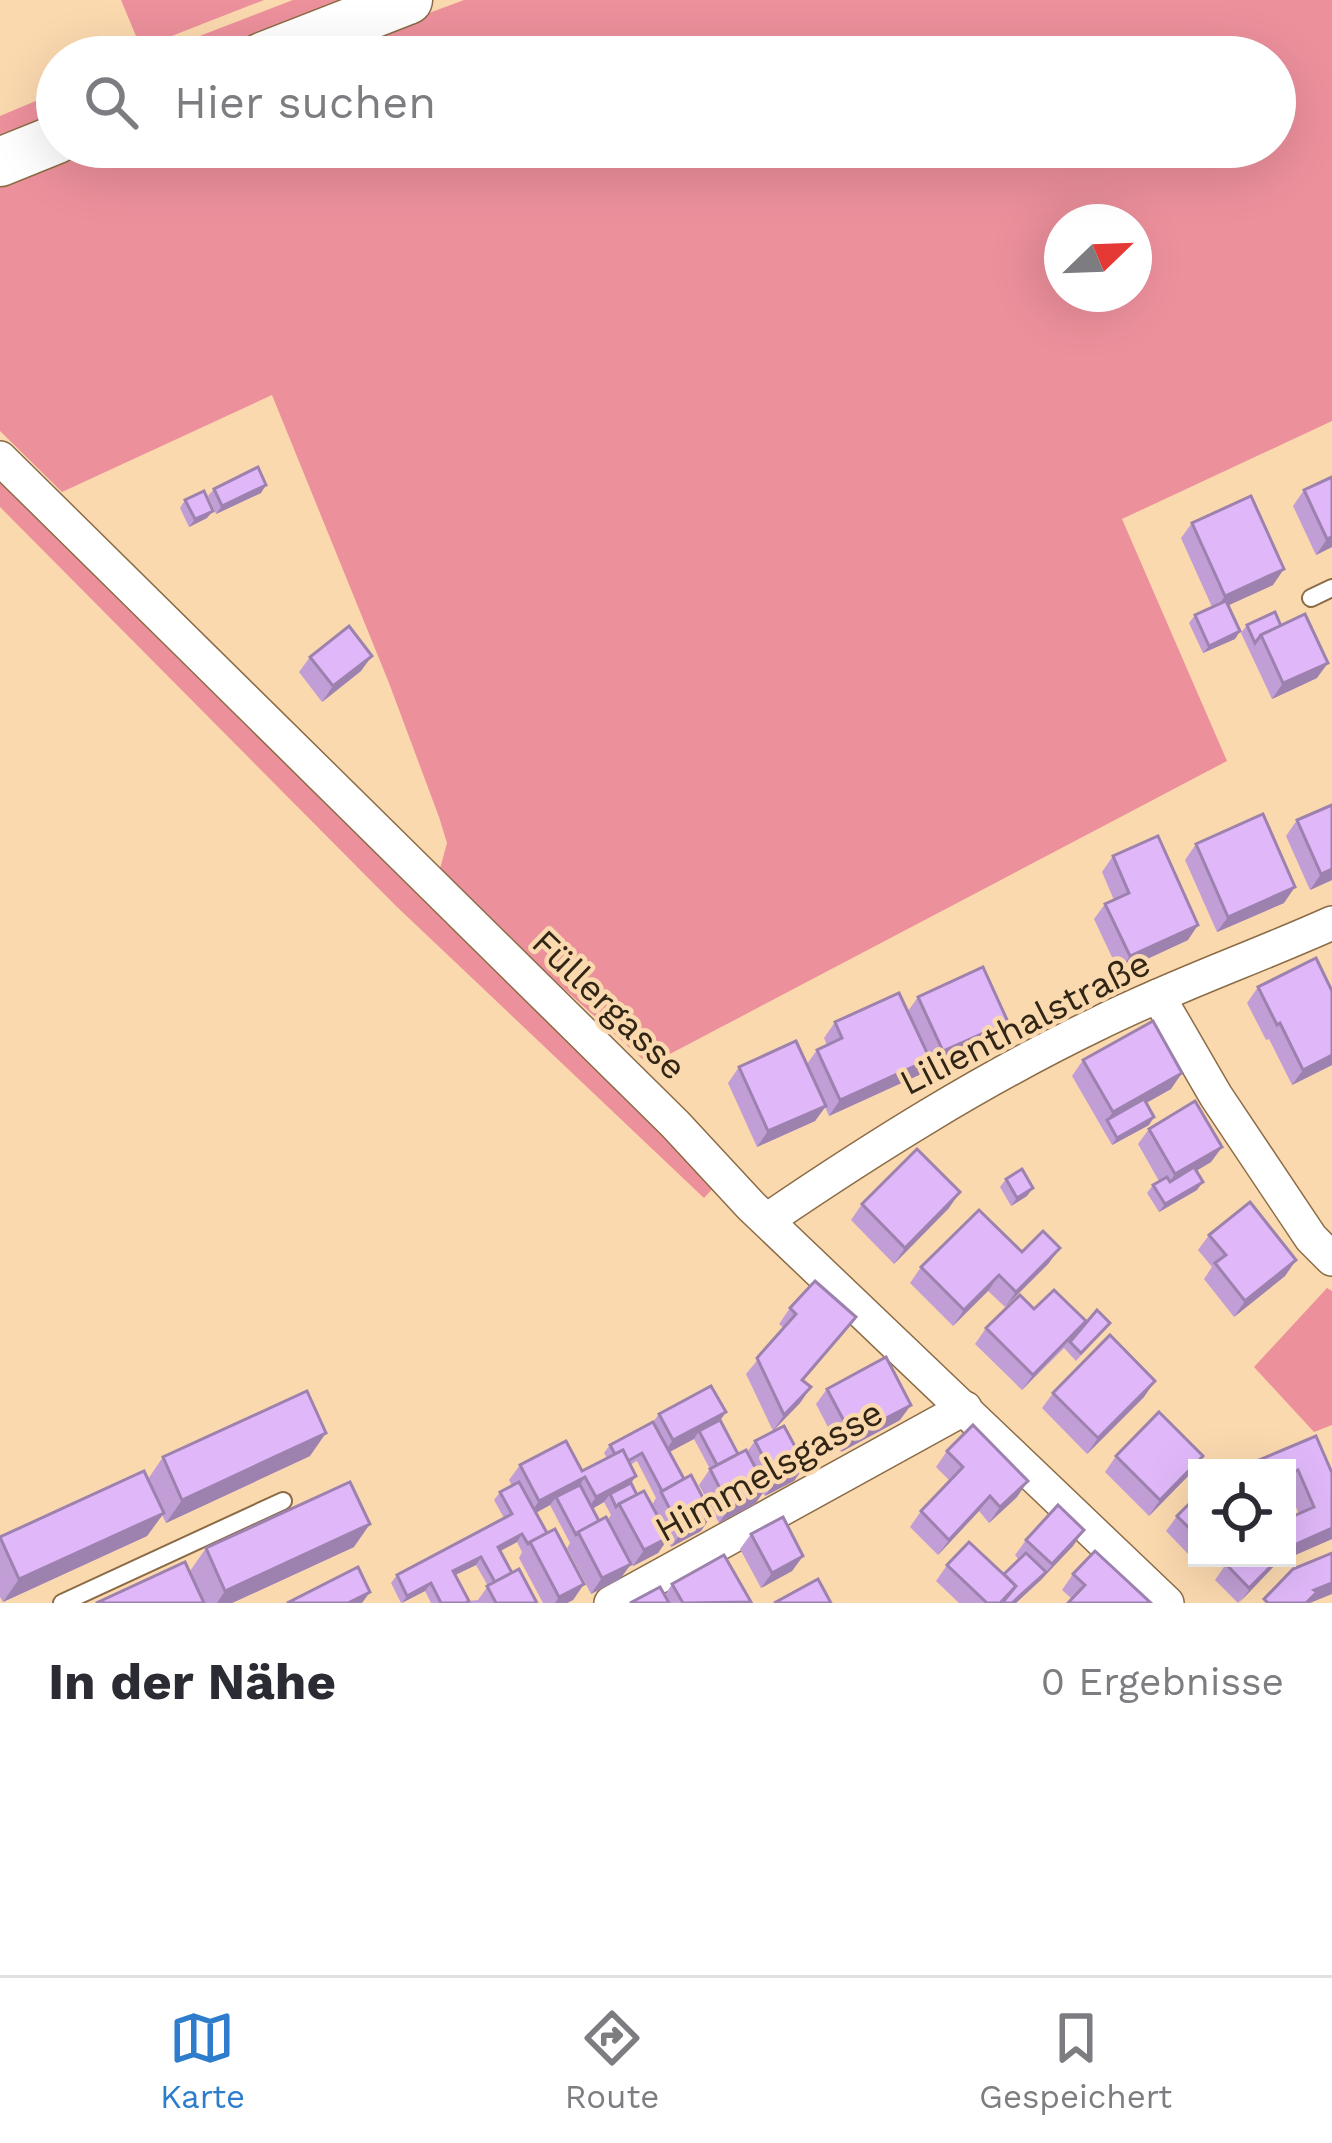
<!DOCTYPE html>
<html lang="de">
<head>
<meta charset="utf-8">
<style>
	:root { --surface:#fff; --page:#f7f7f7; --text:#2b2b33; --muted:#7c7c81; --line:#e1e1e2; --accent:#2e7dcc }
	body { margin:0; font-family:"Work Sans",sans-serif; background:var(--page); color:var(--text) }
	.controls { position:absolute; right:36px; bottom:36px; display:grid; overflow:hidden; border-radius:0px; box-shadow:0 12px 48px #0002 }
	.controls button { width:108px; height:108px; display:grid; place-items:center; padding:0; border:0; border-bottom:3px solid var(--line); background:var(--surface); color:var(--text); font:60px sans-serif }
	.compass { position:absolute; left:1044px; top:204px; width:108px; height:108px; border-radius:50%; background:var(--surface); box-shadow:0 12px 48px #0002; rotate:67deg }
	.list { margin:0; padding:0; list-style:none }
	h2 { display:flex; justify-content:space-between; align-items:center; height:156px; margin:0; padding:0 48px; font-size:51px }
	h2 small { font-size:39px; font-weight:400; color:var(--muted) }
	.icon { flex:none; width:66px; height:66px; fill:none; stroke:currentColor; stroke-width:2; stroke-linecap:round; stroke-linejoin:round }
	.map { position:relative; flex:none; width:1332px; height:1603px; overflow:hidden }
	.search { position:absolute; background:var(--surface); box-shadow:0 12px 48px #0002; left:36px; right:36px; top:36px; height:132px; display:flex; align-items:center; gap:30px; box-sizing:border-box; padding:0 42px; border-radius:66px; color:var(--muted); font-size:45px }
	.sheet { height:372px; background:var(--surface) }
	nav { display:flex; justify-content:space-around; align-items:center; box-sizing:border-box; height:168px; border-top:3px solid var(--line); background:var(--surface); font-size:33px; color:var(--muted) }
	nav a { display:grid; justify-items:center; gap:6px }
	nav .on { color:var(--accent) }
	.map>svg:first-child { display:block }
</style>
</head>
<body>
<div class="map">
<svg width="1332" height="1603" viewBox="0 0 1332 1603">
	<rect width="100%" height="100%" fill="#fbd9af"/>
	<g fill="#ec909c" fill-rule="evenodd">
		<polygon points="121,0 264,0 141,48"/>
		<polygon points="293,0 356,0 206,57 145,57"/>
		<path d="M464 0H1332V421L1122 519 1227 761 649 1065 438 876 447 843 439 817 389 683 272 395 62 492 0 431V187L88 147H1275V57H311ZM1062 222H1134V294H1062Z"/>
		<polygon points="57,92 57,116 0,138 0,116"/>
		<polygon points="0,472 715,1186 704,1198 396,906 0,507"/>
		<polygon points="1327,1288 1332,1291 1332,1425 1314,1432 1254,1367"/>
	</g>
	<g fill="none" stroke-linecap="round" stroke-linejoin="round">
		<defs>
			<g id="service">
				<polyline points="1311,598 1332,588"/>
				<polyline points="62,1603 283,1501"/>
			</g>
			<g id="minor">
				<polyline points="0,458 675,1124 751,1206 1167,1603"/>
				<polyline points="1158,996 1216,1096 1311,1238 1332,1259"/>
				<path d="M767 1220C873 1148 981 1080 1097 1024 1173 986 1254 958 1332 923"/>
				<polyline points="611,1603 965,1408"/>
			</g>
			<g id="secondary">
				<polyline points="262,57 408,0"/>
				<polyline points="0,162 57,139"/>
			</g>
		</defs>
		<use href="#service" stroke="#8b6c46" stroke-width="20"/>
		<use href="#minor" stroke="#8b6c46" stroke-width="36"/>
		<use href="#secondary" stroke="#8b6c46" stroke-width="51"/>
		<use href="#service" stroke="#fff" stroke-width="16"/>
		<use href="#minor" stroke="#fff" stroke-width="33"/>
		<use href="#secondary" stroke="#fff" stroke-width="48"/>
	</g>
	<g fill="#c19ed6" fill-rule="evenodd">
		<polygon points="1332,477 1332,547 1316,555 1293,506 1304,490"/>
		<polygon points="214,489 261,493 216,514 208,496"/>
		<polygon points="185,500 207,518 189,527 180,508"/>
		<polygon points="1192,523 1273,585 1228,605 1240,631 1235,639 1203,653 1189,623 1195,615 1212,607 1181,538"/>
		<polygon points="1247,625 1281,626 1317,678 1272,699 1241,633"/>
		<polygon points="310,657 361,671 322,702 299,672"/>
		<polygon points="1332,805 1332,880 1310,890 1286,836 1297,820"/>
		<polygon points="1196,844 1284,903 1217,932 1185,860"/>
		<polygon points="1113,856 1188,940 1119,972 1094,919 1105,904 1114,900 1102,872"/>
		<polygon points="1258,987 1332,991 1332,1065 1292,1085 1269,1039 1266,1040 1247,1003"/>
		<polygon points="918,997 1008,1022 997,1037 932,1067 929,1060 919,1075 829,1116 825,1107 815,1121 757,1147 728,1083 739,1067 807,1064 817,1050 827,1045 824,1038 835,1022 908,1011"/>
		<polygon points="1083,1060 1171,1089 1146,1103 1149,1125 1112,1145 1072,1076"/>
		<polygon points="1149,1129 1222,1147 1211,1162 1196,1171 1197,1190 1159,1212 1147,1193 1153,1185 1159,1181 1138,1144"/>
		<polygon points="1006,1179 1027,1196 1011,1206 1000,1187"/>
		<polygon points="862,1204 949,1208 894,1264 851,1220"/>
		<polygon points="1209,1235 1296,1260 1285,1276 1234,1317 1204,1279 1212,1267 1198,1250"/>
		<polygon points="1022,1252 1049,1263 1005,1307 988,1291 953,1326 910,1283 921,1267"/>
		<polygon points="790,1308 856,1317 803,1381 811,1387 800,1403 773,1431 746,1374 784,1328 779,1324"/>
		<polygon points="1034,1309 1086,1321 1110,1323 1076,1361 1064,1348 1022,1390 975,1344 986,1328"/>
		<polygon points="827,1389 900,1420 841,1452 816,1404"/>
		<polygon points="1053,1393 1144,1397 1087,1454 1042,1408"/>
		<path d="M659 1414 720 1420 738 1454 747 1452 755 1441 805 1465 794 1481 765 1496 763 1493 755 1504 719 1523 699 1485 710 1469 694 1439 669 1452 701 1531 671 1547 667 1540 658 1553 633 1566 608 1519 611 1515 604 1502 592 1509 599 1521 631 1564 620 1579 591 1594 567 1548 570 1543 550 1505 536 1513 547 1533 584 1584 573 1600 567 1603H543L519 1558 522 1552 517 1542 500 1551 512 1573 537 1603H431L425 1591 401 1603 391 1583 397 1575 504 1518 494 1500 500 1492 512 1486 509 1480 520 1465 582 1471 607 1458 604 1453 610 1445 653 1422ZM637 1461 656 1498 652 1505 637 1495 631 1483 636 1476 630 1465ZM476 1565 488 1586 478 1600 469 1601 455 1575Z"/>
		<polygon points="1316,1436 1332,1539 1277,1563 1238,1603 1215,1580 1226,1564 1299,1514 1287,1486 1287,1468"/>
		<polygon points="947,1451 1017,1497 989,1523 979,1511 938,1555 910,1527 921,1511 950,1481 936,1467"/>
		<polygon points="310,1456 166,1523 162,1515 147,1536 3,1602 0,1597 0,1537 148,1479 163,1457"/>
		<polygon points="1116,1456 1203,1456 1192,1472 1149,1516 1105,1472"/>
		<polygon points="1197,1496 1197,1553 1192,1558 1166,1531 1177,1516"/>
		<polygon points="1084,1530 1073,1546 1016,1603 959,1603 936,1581 947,1565 1004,1574 1019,1560 1015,1555 1026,1540"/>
		<polygon points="751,1534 803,1556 792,1571 761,1588 740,1549"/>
		<polygon points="354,1547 232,1603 204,1603 190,1571 206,1548"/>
		<polygon points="1073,1574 1151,1603 1072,1599 1062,1590"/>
		<polygon points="672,1584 750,1603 630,1603 665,1595"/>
	</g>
	<g fill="#9d81ae">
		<polygon points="266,485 261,493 216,514 222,506"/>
		<polygon points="213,511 207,518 189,527 195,519"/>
		<polygon points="1332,537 1332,547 1316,555 1327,539"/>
		<polygon points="1284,569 1273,585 1214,612 1225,596"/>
		<polygon points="1240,631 1235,639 1203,653 1209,646"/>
		<polygon points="372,656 361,671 322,702 333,686"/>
		<polygon points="1328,663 1317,678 1272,699 1283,683"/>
		<polygon points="1332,869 1332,880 1310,890 1321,874"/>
		<polygon points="1295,887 1284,903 1217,932 1228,917"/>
		<polygon points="1198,925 1188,940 1119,972 1130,956"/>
		<polygon points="1008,1022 997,1037 932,1067 943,1051"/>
		<polygon points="1332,1055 1332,1065 1292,1085 1303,1070"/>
		<polygon points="930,1059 919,1075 829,1116 840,1100"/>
		<polygon points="1182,1073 1171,1089 1109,1124 1107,1120 1113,1112"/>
		<polygon points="826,1106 815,1121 757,1147 768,1131"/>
		<polygon points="1154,1117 1149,1125 1112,1145 1117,1138"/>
		<polygon points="1222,1147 1211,1162 1164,1190 1175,1174"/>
		<polygon points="1203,1182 1197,1190 1159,1212 1165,1204"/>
		<polygon points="1033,1188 1027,1196 1011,1206 1017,1198"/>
		<polygon points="960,1192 949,1208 894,1264 905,1248"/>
		<polygon points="1060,1248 1049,1263 1005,1307 1016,1292"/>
		<polygon points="1296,1260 1285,1276 1234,1317 1245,1301"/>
		<polygon points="999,1275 988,1291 953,1326 964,1310"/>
		<polygon points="856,1317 845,1332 791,1395 802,1380"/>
		<polygon points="1086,1321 1070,1342 1069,1340 1022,1390 1033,1375"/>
		<polygon points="1155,1381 1144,1397 1087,1454 1098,1438"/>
		<polygon points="811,1387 800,1403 773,1431 784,1415"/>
		<polygon points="911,1405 900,1420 841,1452 852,1436"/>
		<polygon points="726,1412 715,1428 699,1431 694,1439 662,1456 673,1440"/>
		<polygon points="326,1433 310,1456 166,1523 182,1500"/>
		<polygon points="1203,1456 1192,1472 1149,1516 1160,1500"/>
		<polygon points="805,1465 794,1481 765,1496 776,1481"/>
		<polygon points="1298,1470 1287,1485 1287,1475"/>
		<polygon points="636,1476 625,1491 610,1494 604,1502 585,1513 596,1497"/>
		<polygon points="585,1477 574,1493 556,1497 550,1505 528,1517 539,1501"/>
		<polygon points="1028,1481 1017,1497 989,1523 1000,1507"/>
		<polygon points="766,1488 755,1504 719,1523 730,1508"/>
		<polygon points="990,1496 979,1511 938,1555 949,1540"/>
		<polygon points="164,1513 147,1536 3,1602 19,1579"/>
		<polygon points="712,1515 701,1531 671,1547 682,1532"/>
		<polygon points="370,1524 354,1547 232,1603 217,1603 225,1591"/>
		<polygon points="1332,1528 1332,1539 1277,1563 1239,1603 1275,1558 1287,1558 1287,1548"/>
		<polygon points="1084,1530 1073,1546 1041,1580 1016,1603 1012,1603 1046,1572"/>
		<polygon points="522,1534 517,1542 493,1555 498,1547"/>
		<polygon points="669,1537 658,1553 633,1566 644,1550"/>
		<polygon points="803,1556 792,1571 761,1588 772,1573"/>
		<polygon points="481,1557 476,1565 447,1579 453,1571"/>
		<polygon points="631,1564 620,1579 591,1594 602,1578"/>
		<polygon points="431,1583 425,1591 402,1603 407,1596"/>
		<polygon points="1332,1583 1332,1594 1310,1603 1305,1603 1314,1590"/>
		<polygon points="584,1584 573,1600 567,1603 555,1603 559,1597"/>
		<polygon points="370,1592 362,1603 348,1603"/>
	</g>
	<g fill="#e0b8f9" stroke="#9d81ae" stroke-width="3">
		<polygon points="258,467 266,485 222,506 214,489"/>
		<polygon points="1332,477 1332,537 1327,539 1304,490"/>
		<polygon points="204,491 213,511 195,519 185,500"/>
		<polygon points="1251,496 1284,569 1225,596 1192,523"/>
		<polygon points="1226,601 1240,631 1209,646 1195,615"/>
		<polygon points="1275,612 1281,626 1261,635 1255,643 1247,625"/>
		<polygon points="1305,614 1328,663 1283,683 1261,635"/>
		<polygon points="349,626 372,656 333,686 310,657"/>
		<polygon points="1332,805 1332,869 1321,874 1297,820"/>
		<polygon points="1263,814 1295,887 1228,917 1196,844"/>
		<polygon points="1158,836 1198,925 1130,956 1105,904 1129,893 1113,856"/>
		<polygon points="1316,958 1332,991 1332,1055 1303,1070 1280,1023 1277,1025 1258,987"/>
		<polygon points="983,967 1008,1022 943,1051 918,997"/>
		<polygon points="899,993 930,1059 840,1100 817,1050 842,1038 835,1022"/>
		<polygon points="1153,1021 1182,1073 1113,1112 1083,1060"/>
		<polygon points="796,1041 826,1106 768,1131 739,1067"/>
		<polygon points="1144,1099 1154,1117 1117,1138 1107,1120"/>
		<polygon points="1195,1101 1222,1147 1175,1174 1149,1129"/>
		<polygon points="917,1149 960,1192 905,1248 862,1204"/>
		<polygon points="1194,1167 1203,1182 1165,1204 1153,1185 1167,1177 1170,1182"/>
		<polygon points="1022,1169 1033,1188 1017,1198 1006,1179"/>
		<polygon points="1250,1202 1296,1260 1245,1301 1215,1263 1226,1255 1209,1235"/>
		<polygon points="979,1210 1022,1252 1043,1231 1060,1248 1016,1292 999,1275 964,1310 921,1267"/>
		<polygon points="815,1281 856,1317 802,1380 811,1387 784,1415 757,1358 796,1314 790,1308"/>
		<polygon points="1054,1290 1086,1321 1033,1375 986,1328 1020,1295 1034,1309"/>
		<polygon points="1097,1310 1110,1323 1081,1353 1070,1342"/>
		<polygon points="1110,1335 1155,1381 1098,1438 1053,1393"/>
		<polygon points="886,1357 911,1405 852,1436 827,1389"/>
		<polygon points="711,1386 726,1412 673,1440 659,1414"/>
		<polygon points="307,1391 326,1433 182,1500 163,1457"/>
		<polygon points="1159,1412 1203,1456 1160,1500 1116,1456"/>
		<polygon points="720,1420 738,1454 717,1465 699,1431"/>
		<polygon points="653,1422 684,1479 662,1491 642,1453 628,1461 623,1450 615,1454 610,1445"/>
		<polygon points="973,1425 1028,1481 1000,1507 990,1496 949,1540 921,1511 963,1467 947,1451"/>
		<polygon points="784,1426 805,1465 776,1481 755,1441"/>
		<polygon points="1316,1436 1332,1473 1332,1528 1287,1548 1287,1519 1314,1507 1298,1470 1287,1475 1287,1468 1240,1468"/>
		<polygon points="566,1441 582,1471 623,1450 636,1476 596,1497 585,1477 539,1501 520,1465"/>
		<polygon points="746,1450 766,1488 730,1508 710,1469"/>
		<polygon points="144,1471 164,1513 19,1579 0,1537"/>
		<polygon points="691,1475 712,1515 682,1532 661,1492"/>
		<polygon points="350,1482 370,1524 225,1591 206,1548"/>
		<polygon points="519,1482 547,1533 528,1544 522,1534 498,1547 512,1573 495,1582 481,1557 453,1571 469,1601 465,1603 441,1603 431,1583 407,1596 397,1575 512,1514 500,1492"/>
		<polygon points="631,1483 637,1495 619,1504 616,1507 610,1494"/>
		<polygon points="580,1485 599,1521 576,1535 556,1497"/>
		<polygon points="644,1491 669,1537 644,1550 619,1504"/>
		<polygon points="1197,1496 1197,1536 1177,1516"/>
		<polygon points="1058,1505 1084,1530 1052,1564 1026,1540"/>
		<polygon points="606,1517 631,1564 602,1578 578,1532"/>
		<polygon points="783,1517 803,1556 772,1573 751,1534"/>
		<polygon points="555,1529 584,1584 559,1597 530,1542"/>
		<polygon points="969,1542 1016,1586 1000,1603 987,1603 947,1565"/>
		<polygon points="1095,1551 1151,1603 1068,1603 1085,1585 1073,1574"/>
		<polygon points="1026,1553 1046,1572 1012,1603 1005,1603 1003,1602 1016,1586 1004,1574"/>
		<polygon points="1332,1553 1332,1583 1314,1590 1317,1592 1306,1603 1268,1603 1264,1599 1293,1569"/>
		<polygon points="724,1555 751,1602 683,1603 672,1584"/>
		<polygon points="1232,1558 1279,1558 1249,1588 1226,1564"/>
		<polygon points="185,1562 204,1603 96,1603"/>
		<polygon points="358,1567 370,1592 348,1603 287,1603"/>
		<polygon points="519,1569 537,1603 496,1603 487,1586"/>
		<polygon points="818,1579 831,1603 774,1603"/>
		<polygon points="660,1587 669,1603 630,1603"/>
	</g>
	<g text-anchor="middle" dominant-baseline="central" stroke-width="9" stroke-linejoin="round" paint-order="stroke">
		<g font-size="36" fill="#312515" stroke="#fbd9af">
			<text transform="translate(609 1005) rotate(44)">Füllergasse</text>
			<text transform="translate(1025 1023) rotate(-27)">Lilienthalstraße</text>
			<text transform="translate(769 1471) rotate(-29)">Himmelsgasse</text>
		</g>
	</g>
</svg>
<div class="controls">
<button><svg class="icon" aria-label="locate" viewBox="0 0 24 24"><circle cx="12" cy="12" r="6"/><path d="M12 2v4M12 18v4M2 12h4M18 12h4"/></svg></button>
</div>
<svg class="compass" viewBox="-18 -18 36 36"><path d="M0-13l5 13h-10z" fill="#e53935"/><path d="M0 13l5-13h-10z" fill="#7c7c81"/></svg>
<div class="search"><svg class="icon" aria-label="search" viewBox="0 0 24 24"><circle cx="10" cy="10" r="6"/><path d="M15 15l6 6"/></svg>Hier suchen</div>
</div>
<section class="sheet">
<h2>In der Nähe<small>0 Ergebnisse</small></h2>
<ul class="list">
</ul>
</section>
<nav>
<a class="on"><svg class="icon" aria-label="map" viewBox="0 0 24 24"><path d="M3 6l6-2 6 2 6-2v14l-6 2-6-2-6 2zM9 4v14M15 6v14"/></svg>Karte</a>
<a><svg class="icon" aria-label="directions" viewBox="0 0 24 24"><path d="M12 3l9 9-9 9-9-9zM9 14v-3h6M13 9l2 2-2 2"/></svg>Route</a>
<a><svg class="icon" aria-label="saved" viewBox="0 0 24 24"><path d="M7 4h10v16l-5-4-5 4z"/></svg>Gespeichert</a>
</nav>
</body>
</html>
